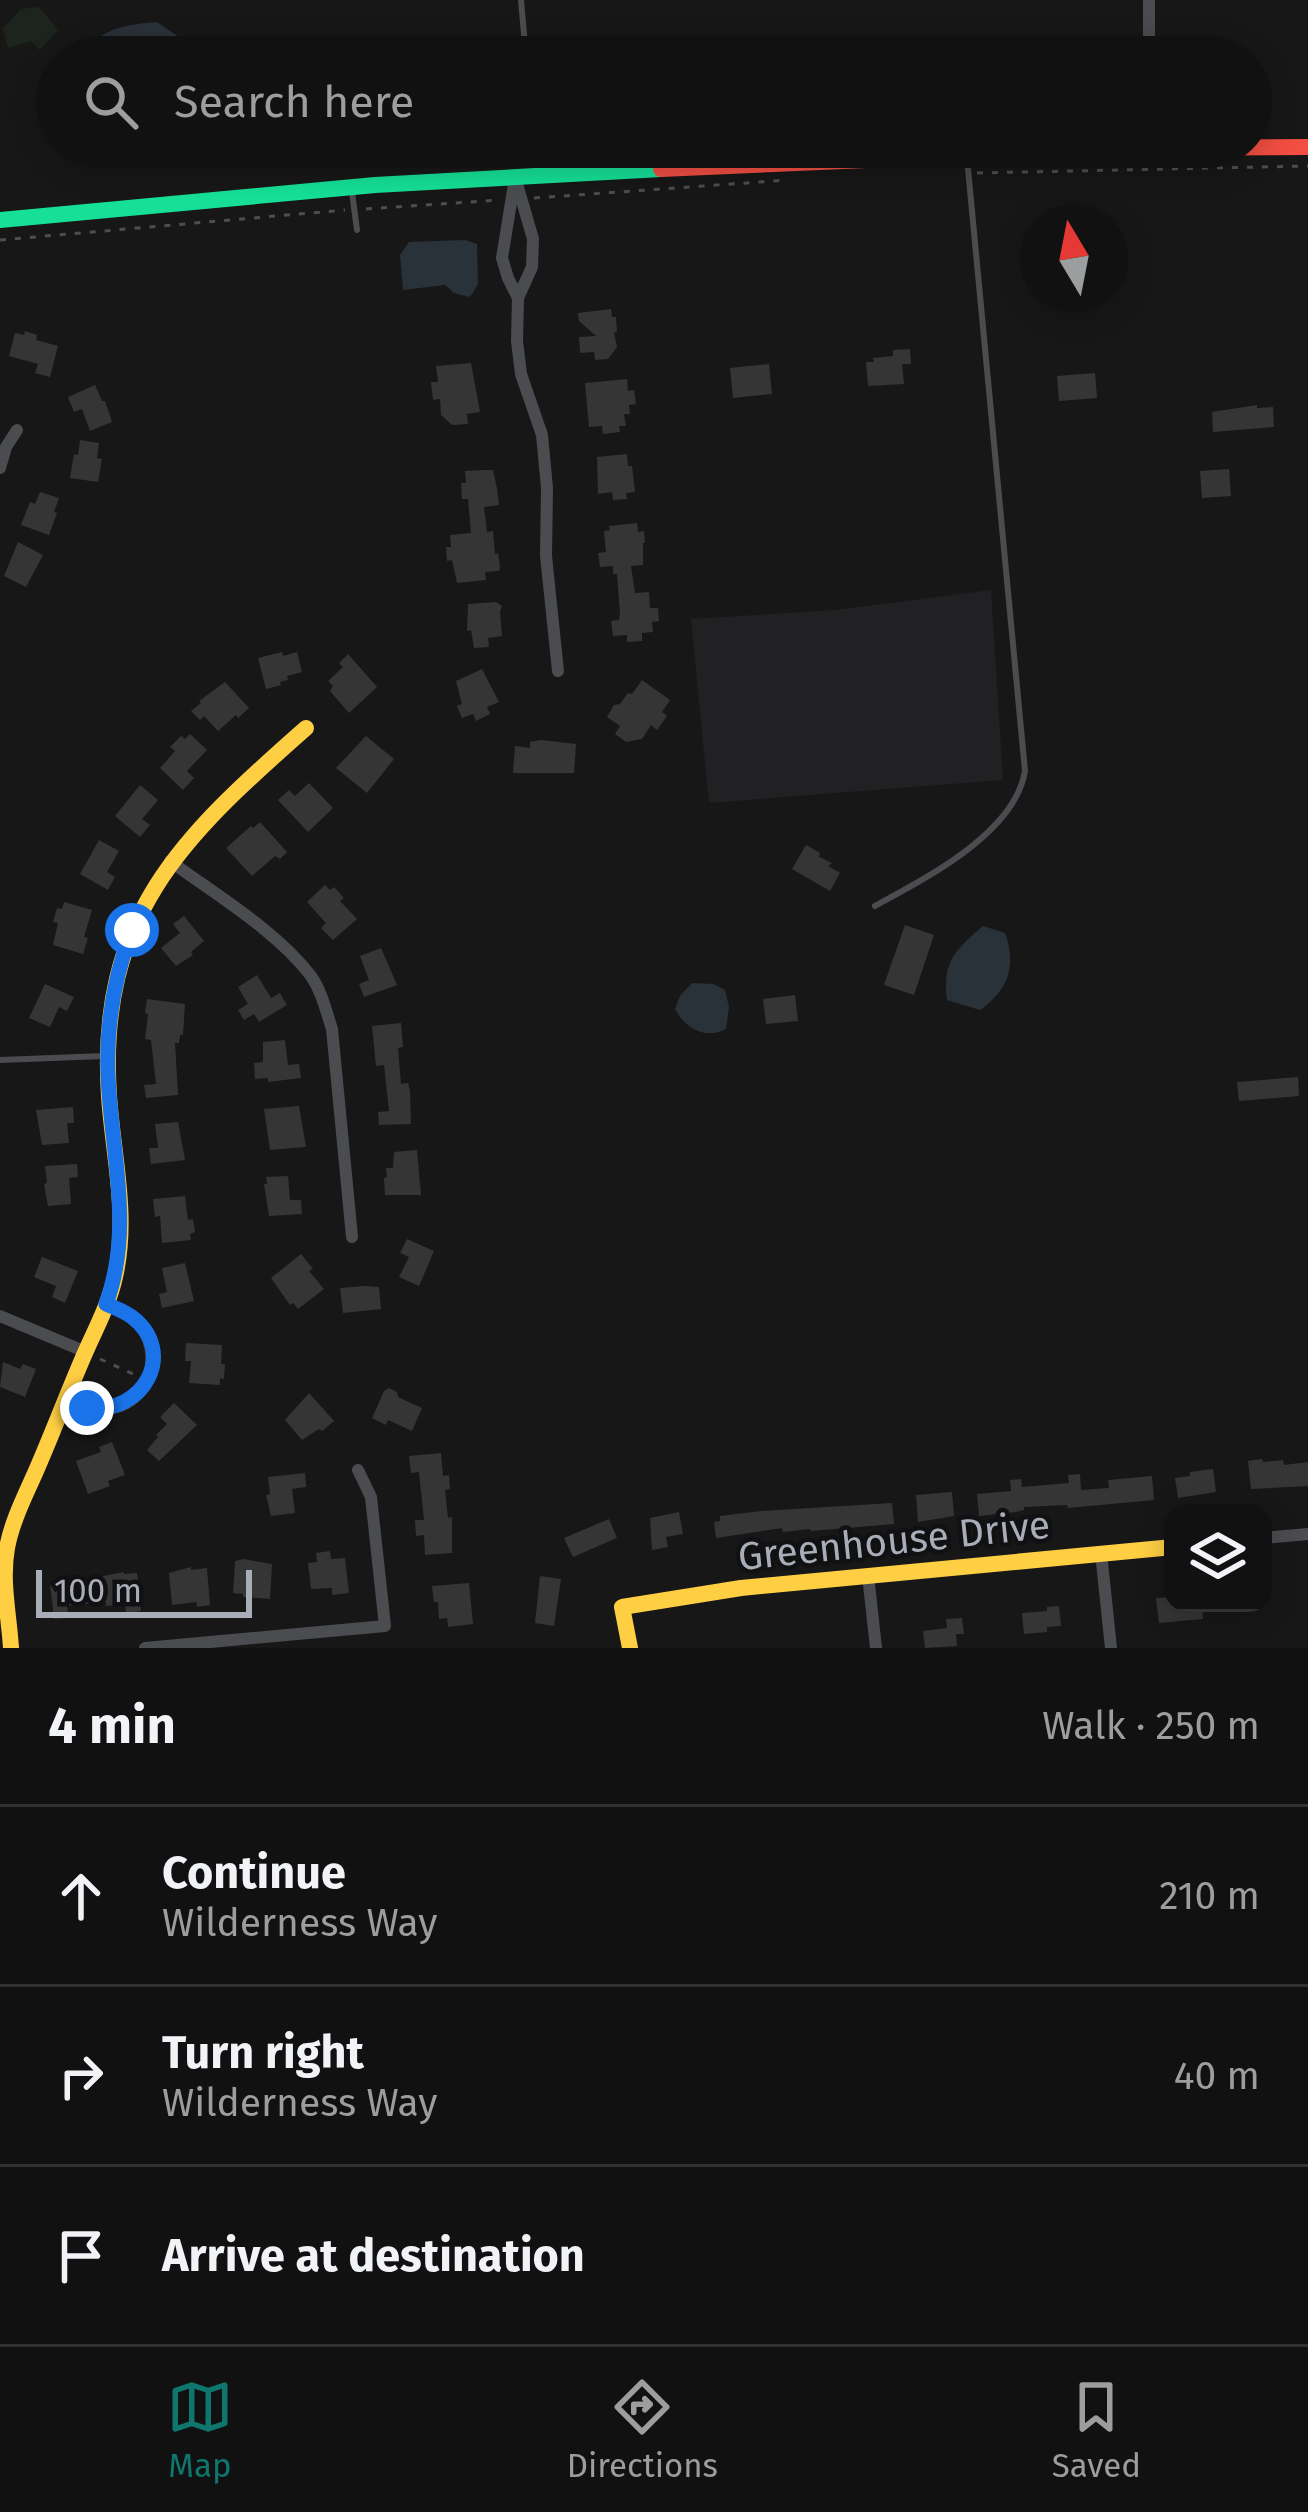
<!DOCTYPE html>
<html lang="en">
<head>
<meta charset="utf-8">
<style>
	:root { --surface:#111; --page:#1e1f1f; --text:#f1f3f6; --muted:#9c9d9f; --line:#303131; --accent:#0f766e }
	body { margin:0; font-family:"Fira Sans",sans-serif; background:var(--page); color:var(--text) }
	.controls { position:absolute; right:36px; bottom:36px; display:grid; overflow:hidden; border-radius:24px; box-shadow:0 6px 30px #0003 }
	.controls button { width:108px; height:108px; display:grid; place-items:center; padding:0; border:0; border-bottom:3px solid var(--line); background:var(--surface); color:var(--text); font:60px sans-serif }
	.compass { position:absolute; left:1020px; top:204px; width:108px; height:108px; border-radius:50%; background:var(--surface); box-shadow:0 6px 30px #0003; rotate:350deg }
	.scale { position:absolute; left:36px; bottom:30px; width:216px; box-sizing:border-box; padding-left:12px; border:6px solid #a8adb8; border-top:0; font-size:33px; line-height:42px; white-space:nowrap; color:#a8adb8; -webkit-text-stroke:9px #111113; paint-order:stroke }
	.stop { position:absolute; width:36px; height:36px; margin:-27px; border:9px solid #1a73e8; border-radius:50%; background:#fff }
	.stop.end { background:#1a73e8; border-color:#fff; box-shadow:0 3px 12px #0008 }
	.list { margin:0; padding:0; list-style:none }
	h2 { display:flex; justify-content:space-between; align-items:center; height:156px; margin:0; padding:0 48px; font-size:51px }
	h2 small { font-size:39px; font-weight:400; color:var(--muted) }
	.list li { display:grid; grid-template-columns:78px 1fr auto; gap:36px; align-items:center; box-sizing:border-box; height:180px; padding:0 48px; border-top:3px solid var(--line) }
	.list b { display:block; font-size:45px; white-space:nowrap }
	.list p { margin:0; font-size:39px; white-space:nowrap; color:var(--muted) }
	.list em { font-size:39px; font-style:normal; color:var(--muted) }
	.icon { flex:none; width:66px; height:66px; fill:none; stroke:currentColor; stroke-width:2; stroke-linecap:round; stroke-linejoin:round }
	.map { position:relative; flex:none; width:1308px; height:1648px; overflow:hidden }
	.search { position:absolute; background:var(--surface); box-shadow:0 6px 30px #0003; left:36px; right:36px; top:36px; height:132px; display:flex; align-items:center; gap:30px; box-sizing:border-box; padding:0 42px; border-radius:66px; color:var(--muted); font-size:45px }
	.sheet { height:696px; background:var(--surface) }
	nav { display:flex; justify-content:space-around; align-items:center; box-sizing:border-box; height:168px; border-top:3px solid var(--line); background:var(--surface); font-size:33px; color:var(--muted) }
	nav a { display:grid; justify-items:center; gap:6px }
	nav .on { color:var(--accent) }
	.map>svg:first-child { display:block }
</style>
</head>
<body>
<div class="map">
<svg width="1308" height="1648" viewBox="0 0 1308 1648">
	<rect width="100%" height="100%" fill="#171717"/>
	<polygon fill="#212123" points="991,590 1003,780 709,803 691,619 835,610"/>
	<polygon fill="#1d241e" points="39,7 58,30 40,50 31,41 8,48 3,28 21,9"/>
	<g fill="#2a3239">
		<path d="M157 22 179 37 191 57H82C95 29 129 24 157 22Z"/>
		<polygon points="465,240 477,244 478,284 470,297 454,293 445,285 403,290 400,255 409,242"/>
		<path d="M983 926 1005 933C1017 966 1008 990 980 1010L947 1000C942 962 955 950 983 926Z"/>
		<path d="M692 983 713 984 725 990 729 1007 726 1029C705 1040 685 1028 675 1009L680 996Z"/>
	</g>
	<g fill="#353536">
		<polygon points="611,309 612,317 616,317 617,332 614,333 617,347 608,359 595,360 594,352 580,353 579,337 596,336 579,321 578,313"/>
		<polygon points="25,331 37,335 36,340 58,346 50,377 35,373 38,364 9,356 15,333 24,335"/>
		<polygon points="910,349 911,364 902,364 904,384 868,386 866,362 874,362 873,358 893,356 893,350"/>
		<polygon points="471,363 480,412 467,414 468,424 452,425 441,415 440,399 433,400 431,382 438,382 436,366"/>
		<polygon points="769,364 772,394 733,398 730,368"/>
		<polygon points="1095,373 1097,398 1059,401 1057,376"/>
		<polygon points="627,379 628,391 634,390 636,404 629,405 630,414 624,414 626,426 619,426 620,432 603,434 602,426 589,427 585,383"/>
		<polygon points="95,385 102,401 105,401 112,422 90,431 82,409 74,412 68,397"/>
		<polygon points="1257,405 1257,408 1273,407 1274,427 1213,432 1212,412"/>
		<polygon points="80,440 99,443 97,458 102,459 98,482 70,478 74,454 78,455"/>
		<polygon points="627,454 628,466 632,466 635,492 626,493 627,499 613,500 612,492 598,494 597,457"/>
		<polygon points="1229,469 1231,496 1202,498 1200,471"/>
		<polygon points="484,470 493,470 497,489 499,505 484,507 487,532 493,531 495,554 498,553 500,567 499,571 485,572 486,580 457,583 452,560 447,561 446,547 451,547 450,535 471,533 468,499 462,499 461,483 466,483 465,471"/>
		<polygon points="40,492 59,498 54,512 57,513 49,535 21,525 30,502 35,504"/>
		<polygon points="637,523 638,532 644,531 645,543 643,543 643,565 631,566 635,593 649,592 650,608 658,608 659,621 652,622 653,632 642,633 642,641 627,642 627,635 613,636 611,621 619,620 620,614 617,574 613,574 613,566 600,567 598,553 606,552 604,531 610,530 609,526"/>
		<polygon points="18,542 43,555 26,587 4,576"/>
		<polygon points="496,602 502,606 500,611 502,636 488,638 489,647 474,648 471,630 467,631 468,604"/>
		<polygon points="282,652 283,656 297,652 302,672 287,676 288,680 280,682 281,685 266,689 258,658"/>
		<polygon points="348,654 377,687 349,713 330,691 333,686 328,681 343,667 339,663"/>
		<polygon points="482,669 499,702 487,707 490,714 476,721 473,714 462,718 457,706 462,704 456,681"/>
		<polygon points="642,680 670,700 662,712 667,716 657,730 651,725 642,739 626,742 615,734 620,726 607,717 614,705 620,704 628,693 632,694"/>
		<polygon points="225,682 249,708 238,718 236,715 218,731 204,716 200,720 191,711 201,703 199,701"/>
		<polygon points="190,734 207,750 187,771 194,778 183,790 160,768 175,751 170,747 181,736 185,739"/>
		<polygon points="366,736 394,759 367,793 336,768"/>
		<polygon points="541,740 576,744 574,773 513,773 515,746 530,748 530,742"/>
		<polygon points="309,783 333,808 308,832 278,800 289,790 295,796"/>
		<polygon points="140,785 158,800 142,819 150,825 140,837 115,816"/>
		<polygon points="260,822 287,852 280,859 275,856 252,876 226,848 251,826 253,828"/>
		<polygon points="99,840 119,851 107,872 115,877 108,890 80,874"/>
		<polygon points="806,845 820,853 819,857 832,863 828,866 840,873 830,891 792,869"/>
		<polygon points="325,885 330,890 334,887 344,898 340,901 357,919 333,940 321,928 326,923 307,902"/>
		<polygon points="64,902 92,910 84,937 88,938 83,954 53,945 58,923 53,922 57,908 62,909"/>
		<polygon points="184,916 204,941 191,952 193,955 176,966 161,948 180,933 173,924"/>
		<polygon points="905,925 934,935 914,995 884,985"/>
		<polygon points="381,948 397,985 364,997 359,984 369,980 360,956"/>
		<polygon points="257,975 271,998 280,993 287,1005 259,1022 254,1014 244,1020 238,1010 248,1004 238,987"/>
		<polygon points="45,984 74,997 67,1011 59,1007 50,1027 29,1018"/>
		<polygon points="795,995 798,1021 766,1024 763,999"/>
		<polygon points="147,999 185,1004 183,1035 180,1035 179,1043 175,1043 178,1095 146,1098 144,1085 156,1084 151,1040 145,1039 148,1014 145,1013"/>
		<polygon points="401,1023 403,1047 398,1048 401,1084 408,1083 410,1091 411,1124 379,1125 378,1112 389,1111 384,1065 376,1066 372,1026"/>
		<polygon points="285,1040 288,1065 299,1064 301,1078 268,1082 268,1078 255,1079 254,1063 263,1062 263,1042"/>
		<polygon points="1298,1077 1299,1096 1239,1101 1237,1082"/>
		<polygon points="299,1106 306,1147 270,1150 264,1109"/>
		<polygon points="73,1107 74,1123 67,1123 69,1143 42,1145 36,1110"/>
		<polygon points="178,1122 185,1160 151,1164 149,1148 158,1148 155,1124"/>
		<polygon points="417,1150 421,1195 385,1195 384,1178 387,1177 386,1168 393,1168 394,1152"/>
		<polygon points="77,1164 78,1177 69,1178 71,1204 48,1206 44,1184 47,1183 45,1166"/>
		<polygon points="288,1176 290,1200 301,1200 302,1214 269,1216 264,1184 267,1184 266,1177"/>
		<polygon points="185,1196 188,1220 193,1219 195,1232 190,1234 191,1240 162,1243 160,1216 155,1217 153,1199"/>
		<polygon points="407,1239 434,1251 419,1286 399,1277 409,1257 400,1253"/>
		<polygon points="301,1254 313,1269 309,1271 324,1289 298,1309 293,1303 290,1305 271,1278"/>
		<polygon points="42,1257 78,1271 65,1303 52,1297 56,1286 34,1277"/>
		<polygon points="185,1263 194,1301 162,1308 159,1294 167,1292 162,1268"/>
		<polygon points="365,1286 379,1287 381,1309 343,1313 340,1288"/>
		<polygon points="186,1343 222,1345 221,1364 225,1364 224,1379 220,1378 220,1385 189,1383 191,1361 185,1361"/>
		<polygon points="3,1362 20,1369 23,1364 36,1369 25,1397 0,1387"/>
		<polygon points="389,1388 397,1392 398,1397 422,1408 412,1431 388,1420 386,1425 372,1418 384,1391"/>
		<polygon points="309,1393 334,1421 322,1431 319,1429 302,1440 285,1420"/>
		<polygon points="174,1403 197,1425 159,1461 147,1450 158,1437 156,1435 167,1424 160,1417"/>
		<polygon points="112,1442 125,1475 108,1481 110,1486 88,1494 76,1461 101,1452 99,1447"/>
		<polygon points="441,1453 443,1476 449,1475 450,1489 445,1490 448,1518 452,1517 452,1553 425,1555 424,1535 416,1536 415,1520 424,1520 419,1472 411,1473 409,1456"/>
		<polygon points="1262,1459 1263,1462 1283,1460 1284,1465 1308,1462 1308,1486 1251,1489 1248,1461"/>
		<polygon points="1213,1469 1216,1492 1178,1498 1175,1478 1190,1476 1190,1472"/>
		<polygon points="305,1473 306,1487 292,1489 295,1513 271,1516 266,1495 270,1494 268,1477"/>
		<polygon points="1080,1474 1081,1490 1109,1488 1108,1480 1152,1476 1154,1500 1068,1508 1067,1505 1024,1507 1024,1510 1016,1512 979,1516 977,1494 1011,1491 1010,1480 1021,1479 1022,1487 1069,1483 1068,1475"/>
		<polygon points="952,1492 954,1516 918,1522 916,1495"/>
		<polygon points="892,1503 894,1524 811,1531 810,1529 783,1532 782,1528 716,1538 714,1522 720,1521 720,1516 761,1511"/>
		<polygon points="679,1512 683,1534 666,1537 668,1547 652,1550 650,1518"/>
		<polygon points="609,1519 617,1538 573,1557 564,1538"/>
		<polygon points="330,1551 331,1559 345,1558 349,1593 332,1595 332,1588 311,1589 308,1563 317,1562 316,1553"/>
		<polygon points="243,1559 272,1564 270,1599 243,1597 243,1594 233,1593 235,1561"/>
		<polygon points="191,1567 191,1570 207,1568 210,1605 197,1607 196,1602 172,1605 169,1573"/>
		<polygon points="124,1572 124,1574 137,1573 141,1611 126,1613 125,1604 106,1606 106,1602 67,1606 69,1618 54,1619 50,1583 68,1581 68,1578 81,1577 83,1580"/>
		<polygon points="540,1576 561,1579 554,1626 535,1623"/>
		<polygon points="469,1583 473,1624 448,1627 447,1618 439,1619 438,1602 434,1602 432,1586"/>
		<polygon points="1173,1597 1173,1603 1202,1603 1203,1619 1159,1623 1156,1598"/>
		<polygon points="1059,1606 1061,1626 1047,1627 1047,1632 1024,1634 1022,1613 1047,1611 1047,1607"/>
		<polygon points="962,1618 964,1634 956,1634 957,1646 925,1648 923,1631 947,1628 946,1619"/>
	</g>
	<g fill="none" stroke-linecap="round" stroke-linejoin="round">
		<g stroke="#4d4e52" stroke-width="3" stroke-dasharray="6 9" stroke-linecap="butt">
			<polyline points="977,173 1308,166"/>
			<polyline points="534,198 788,180"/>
			<polyline points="366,209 501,200"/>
			<polyline points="0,240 345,210"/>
			<polyline points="100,1359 135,1375"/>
		</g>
		<g stroke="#4b4c50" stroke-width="6">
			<polyline points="521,0 526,57"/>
			<polyline points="534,147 536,172"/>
			<polyline points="352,192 357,230"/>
			<path d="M875 906C926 878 1015 833 1025 771L967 158"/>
			<polyline points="0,1060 104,1056"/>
		</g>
		<g stroke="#4b4c50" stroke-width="12">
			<polyline points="1143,57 1149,46 1149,0"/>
			<polyline points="515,177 533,239 532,267 518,298 517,341 521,374 542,435 547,488 546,556 558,671"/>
			<polyline points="515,178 502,258 508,278 518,298"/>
			<polyline points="0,468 6,447 17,430"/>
			<path d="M170 861C216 895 277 931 311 976 322 992 326 1011 332 1029L352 1237"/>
			<polyline points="0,1316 86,1352"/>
			<path d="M65 1401C80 1405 97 1412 113 1408 151 1400 163 1352 139 1324 130 1313 118 1309 106 1304"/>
			<polyline points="1263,1538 1308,1534"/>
			<polyline points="1101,1553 1111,1648"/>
			<polyline points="868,1575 876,1648"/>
			<polyline points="145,1648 385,1626 371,1497 358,1470"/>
		</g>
		<polyline stroke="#16e098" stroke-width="16" points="0,220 375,185 661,169"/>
		<g stroke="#ffcf43" stroke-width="16">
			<path d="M11 1648C9 1615 1 1581 7 1548 12 1521 25 1496 36 1471 53 1432 68 1392 85 1353 96 1328 109 1304 115 1277 129 1216 113 1156 109 1096 97 917 181 838 306 728"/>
			<polyline points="630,1648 622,1607 741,1588 1173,1547"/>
		</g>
		<polyline stroke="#f24e42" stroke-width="16" points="661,169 1143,148 1308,147"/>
	</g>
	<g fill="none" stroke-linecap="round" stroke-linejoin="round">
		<path stroke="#1a73e8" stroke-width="15" d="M87 1408C144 1415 178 1352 132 1317 124 1311 115 1308 106 1304 134 1228 111 1152 108 1075 106 1024 114 977 132 930"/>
	</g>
	<g text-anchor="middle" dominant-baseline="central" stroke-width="9" stroke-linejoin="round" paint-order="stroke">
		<g font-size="39" fill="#a8adb8" stroke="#111113">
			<text transform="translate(894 1541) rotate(-6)">Greenhouse Drive</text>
		</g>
	</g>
</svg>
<div class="controls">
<button><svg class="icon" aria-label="layers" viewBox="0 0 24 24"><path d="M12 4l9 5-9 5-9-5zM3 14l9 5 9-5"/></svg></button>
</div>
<svg class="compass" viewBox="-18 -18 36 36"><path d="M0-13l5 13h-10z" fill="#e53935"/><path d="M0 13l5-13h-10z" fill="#9c9d9f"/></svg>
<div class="scale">100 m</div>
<div class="stop" style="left:132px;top:930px"></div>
<div class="stop end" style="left:87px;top:1408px"></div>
<div class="search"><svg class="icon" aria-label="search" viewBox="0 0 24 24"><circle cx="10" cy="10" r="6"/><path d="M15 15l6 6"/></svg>Search here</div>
</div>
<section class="sheet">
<h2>4 min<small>Walk · 250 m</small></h2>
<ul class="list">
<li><svg class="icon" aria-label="ahead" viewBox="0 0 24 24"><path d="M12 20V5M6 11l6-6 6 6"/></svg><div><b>Continue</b><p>Wilderness Way</p></div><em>210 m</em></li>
<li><svg class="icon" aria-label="right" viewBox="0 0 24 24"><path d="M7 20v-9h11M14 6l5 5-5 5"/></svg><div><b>Turn right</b><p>Wilderness Way</p></div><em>40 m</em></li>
<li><svg class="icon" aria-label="arrive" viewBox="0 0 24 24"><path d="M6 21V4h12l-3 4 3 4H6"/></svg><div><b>Arrive at destination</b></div></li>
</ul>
</section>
<nav>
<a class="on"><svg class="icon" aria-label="map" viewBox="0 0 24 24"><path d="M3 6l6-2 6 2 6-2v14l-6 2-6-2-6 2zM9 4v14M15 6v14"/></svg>Map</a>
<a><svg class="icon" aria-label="directions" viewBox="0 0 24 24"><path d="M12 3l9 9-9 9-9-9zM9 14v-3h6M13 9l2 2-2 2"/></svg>Directions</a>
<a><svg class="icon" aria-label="saved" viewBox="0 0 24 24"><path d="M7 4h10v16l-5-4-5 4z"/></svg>Saved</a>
</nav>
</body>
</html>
